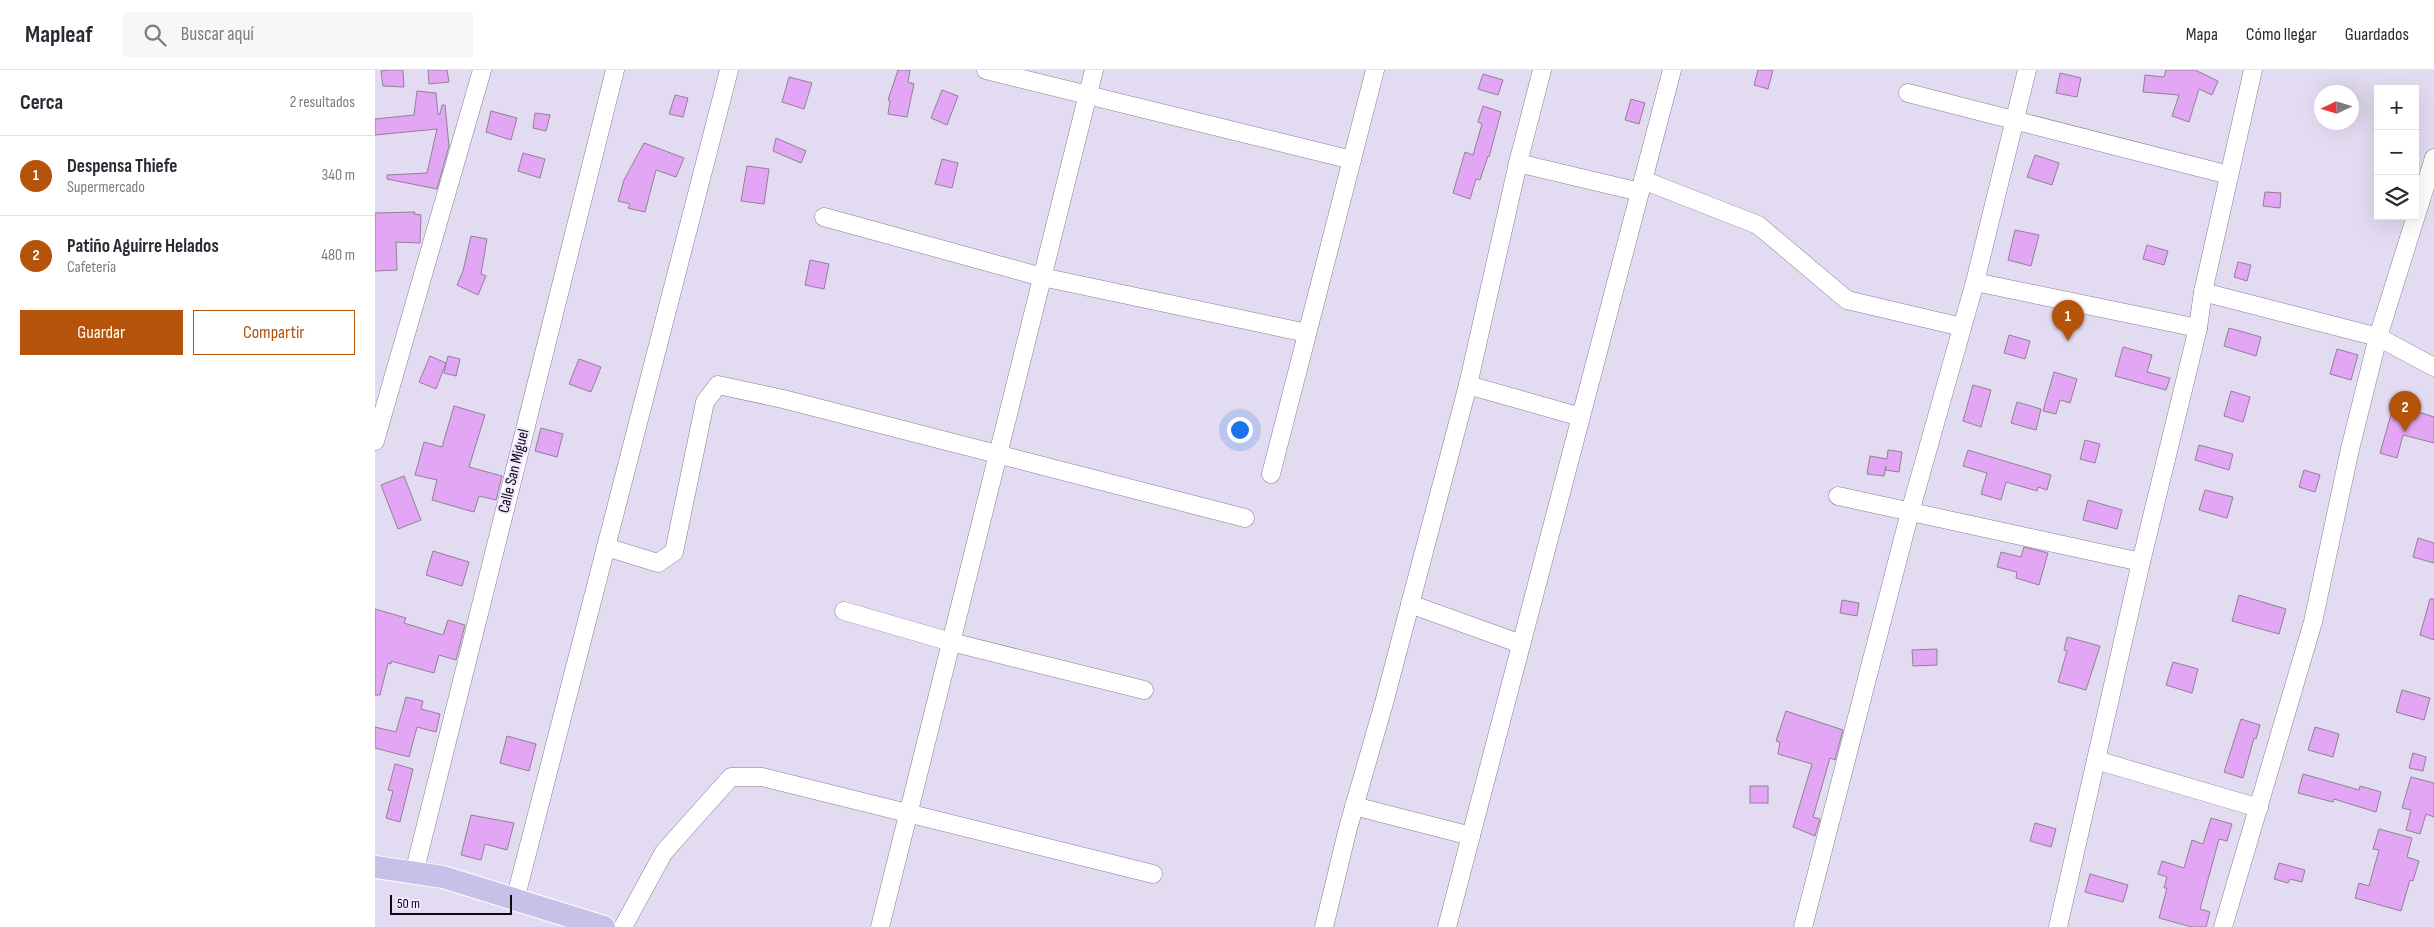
<!DOCTYPE html>
<html lang="es">
<head>
<meta charset="utf-8">
<style>
	:root { --surface:#fff; --page:#f7f7f7; --text:#2b2b33; --muted:#7c7c81; --line:#e1e1e2; --accent:#b45309 }
	body { margin:0; font-family:"Sofia Sans Condensed",sans-serif; background:var(--page); color:var(--text) }
	.controls { position:absolute; right:15px; top:15px; display:grid; overflow:hidden; border-radius:0px; box-shadow:0 5px 20px #0002 }
	.controls button { width:45px; height:45px; display:grid; place-items:center; padding:0; border:0; border-bottom:1px solid var(--line); background:var(--surface); color:var(--text); font:25px sans-serif }
	.compass { position:absolute; left:1939px; top:15px; width:45px; height:45px; border-radius:50%; background:var(--surface); box-shadow:0 5px 20px #0002; rotate:266deg }
	.scale { position:absolute; left:15px; bottom:12px; width:122px; box-sizing:border-box; padding-left:5px; border:2px solid #0d0b12; border-top:0; font-size:14px; line-height:18px; white-space:nowrap; color:#0d0b12; -webkit-text-stroke:4px #f0e8fe; paint-order:stroke }
	.you { position:absolute; left:864px; top:359px; width:18px; height:18px; margin:-12px; border:4px solid #fff; border-radius:50%; background:#1a73e8; box-shadow:0 0 0 8px #1a73e833 }
	.badge { display:grid; place-items:center; width:32px; height:32px; border-radius:50%; background:var(--accent); color:#fff; font-size:16px; font-weight:700 }
	.pin { position:absolute; translate:-50% -41px; filter:drop-shadow(0 1px 2px #0008) }
	.pin::after { content:''; position:absolute; top:26px; width:18px; height:15px; background:inherit; clip-path:polygon(0 0,100% 0,50% 100%) }
	.list { margin:0; padding:0; list-style:none }
	h2 { display:flex; justify-content:space-between; align-items:center; height:65px; margin:0; padding:0 20px; font-size:21px }
	h2 small { font-size:16px; font-weight:400; color:var(--muted) }
	.list li { display:grid; grid-template-columns:32px 1fr auto; gap:15px; align-items:center; box-sizing:border-box; height:80px; padding:0 20px; border-top:1px solid var(--line) }
	.list b { display:block; font-size:19px; white-space:nowrap }
	.list p { margin:0; font-size:16px; white-space:nowrap; color:var(--muted) }
	.list em { font-size:16px; font-style:normal; color:var(--muted) }
	.actions { display:flex; gap:10px; padding:15px 20px }
	.actions a { flex:1; padding:11px 0; border:1px solid var(--accent); border-radius:0px; text-align:center; font-size:18px; color:var(--accent) }
	.actions .main { background:var(--accent); color:#fff }
	.icon { flex:none; width:28px; height:28px; fill:none; stroke:currentColor; stroke-width:2; stroke-linecap:round; stroke-linejoin:round }
	.map { position:relative; flex:none; width:2059px; height:857px; overflow:hidden }
	header { display:flex; align-items:center; gap:30px; box-sizing:border-box; height:70px; padding:0 25px; background:var(--surface); border-bottom:1px solid var(--line) }
	header strong { font-size:24px }
	nav { display:flex; gap:28px; margin-inline-start:auto; font-size:18px }
	.search { width:350px; height:45px; background:var(--page); display:flex; align-items:center; gap:12px; box-sizing:border-box; padding:0 18px; border-radius:0px; color:var(--muted); font-size:19px }
	main { display:flex }
	aside { flex:1; background:var(--surface) }
	.map>svg:first-child { display:block }
</style>
</head>
<body>
<header>
<strong>Mapleaf</strong>
<div class="search"><svg class="icon" aria-label="search" viewBox="0 0 24 24"><circle cx="10" cy="10" r="6"/><path d="M15 15l6 6"/></svg>Buscar aquí</div>
<nav><a>Mapa</a><a>Cómo llegar</a><a>Guardados</a></nav>
</header>
<main>
<aside>
<h2>Cerca<small>2 resultados</small></h2>
<ul class="list">
<li><span class="badge">1</span><div><b>Despensa Thiefe</b><p>Supermercado</p></div><em>340 m</em></li>
<li><span class="badge">2</span><div><b>Patiño Aguirre Helados</b><p>Cafetería</p></div><em>480 m</em></li>
</ul>
<div class="actions"><a class="main">Guardar</a><a>Compartir</a></div>
</aside>
<div class="map">
<svg width="2059" height="857" viewBox="0 0 2059 857">
	<rect width="100%" height="100%" fill="#e3dbf1"/>
	<g fill="#e2a6f5" stroke="#908294">
		<polygon points="13,0 28,0 29,17 8,16 6,1"/>
		<polygon points="72,0 74,12 54,14 53,0"/>
		<polygon points="523,0 535,0 533,12 539,14 532,47 513,44 515,31 513,30"/>
		<polygon points="1383,0 1398,0 1393,19 1379,15"/>
		<polygon points="1791,0 1820,0 1843,11 1837,25 1824,19 1814,52 1797,46 1804,25 1768,22 1770,5 1789,7"/>
		<polygon points="1685,3 1706,8 1702,27 1681,23"/>
		<polygon points="1108,4 1128,10 1123,25 1103,19"/>
		<polygon points="414,7 437,13 429,39 407,32"/>
		<polygon points="567,20 583,26 572,55 556,48"/>
		<polygon points="42,21 61,23 63,44 65,44 67,35 70,35 74,76 62,119 12,109 12,105 52,103 62,59 0,65 0,49 39,45"/>
		<polygon points="300,25 313,28 308,47 294,44"/>
		<polygon points="1256,29 1270,33 1264,54 1250,50"/>
		<polygon points="1108,36 1126,42 1114,87 1113,86 1105,110 1101,109 1095,129 1078,123 1090,82 1098,85 1107,54 1103,52"/>
		<polygon points="116,41 142,48 136,70 111,62"/>
		<polygon points="160,43 175,45 171,61 158,58"/>
		<polygon points="401,68 431,81 426,93 398,81"/>
		<polygon points="269,73 309,88 301,107 281,100 270,142 253,138 255,134 243,131 249,110"/>
		<polygon points="148,83 170,89 165,108 143,101"/>
		<polygon points="1660,85 1684,93 1677,115 1652,107"/>
		<polygon points="567,89 583,93 577,118 560,114"/>
		<polygon points="372,96 394,99 389,134 366,131"/>
		<polygon points="1890,122 1906,123 1905,138 1888,136"/>
		<polygon points="40,142 39,144 46,145 45,173 21,172 22,200 0,201 0,143"/>
		<polygon points="1640,160 1664,165 1656,196 1633,190"/>
		<polygon points="96,166 112,169 106,204 111,206 103,225 82,215 88,201"/>
		<polygon points="1772,175 1793,181 1789,195 1768,189"/>
		<polygon points="435,190 454,194 449,219 430,215"/>
		<polygon points="1863,192 1876,195 1872,211 1859,207"/>
		<polygon points="1854,258 1886,267 1881,286 1849,276"/>
		<polygon points="1634,265 1655,271 1650,289 1629,283"/>
		<polygon points="1748,277 1777,285 1772,302 1795,308 1791,320 1740,306"/>
		<polygon points="1962,279 1983,285 1976,310 1955,304"/>
		<polygon points="55,286 71,293 61,319 44,312"/>
		<polygon points="73,286 85,289 81,306 69,303"/>
		<polygon points="204,289 226,297 216,322 194,314"/>
		<polygon points="1679,302 1702,309 1695,333 1685,330 1681,344 1668,341"/>
		<polygon points="1598,315 1616,320 1606,357 1588,351"/>
		<polygon points="1856,321 1875,327 1868,352 1849,346"/>
		<polygon points="1642,332 1666,339 1661,360 1636,353"/>
		<polygon points="2019,334 2059,347 2059,373 2028,365 2022,388 2005,383"/>
		<polygon points="79,336 110,345 94,397 127,406 121,430 104,426 99,442 57,430 62,410 40,405 49,372 67,377"/>
		<polygon points="166,358 188,364 182,387 160,381"/>
		<polygon points="1710,370 1725,374 1720,393 1705,389"/>
		<polygon points="1824,375 1858,384 1854,400 1820,390"/>
		<polygon points="1513,380 1527,382 1524,402 1510,400 1511,396 1509,406 1492,404 1495,386 1512,389"/>
		<polygon points="1593,380 1676,405 1672,420 1663,417 1662,421 1631,412 1626,430 1606,424 1612,403 1588,396"/>
		<polygon points="1929,400 1945,405 1940,422 1924,417"/>
		<polygon points="29,406 46,450 23,459 6,415"/>
		<polygon points="1830,420 1858,427 1852,448 1824,440"/>
		<polygon points="1713,430 1747,440 1742,459 1708,450"/>
		<polygon points="2043,468 2059,473 2059,493 2038,487"/>
		<polygon points="1649,477 1673,483 1664,515 1641,508 1642,502 1622,497 1626,482 1646,487"/>
		<polygon points="58,481 94,492 87,516 51,505"/>
		<polygon points="1864,525 1911,539 1904,564 1857,551"/>
		<polygon points="2055,529 2059,529 2059,570 2045,565"/>
		<polygon points="1467,530 1484,533 1482,546 1465,543"/>
		<polygon points="0,539 31,548 29,553 68,565 73,550 90,555 81,590 64,585 59,603 16,591 16,594 13,593 5,625 0,625"/>
		<polygon points="1692,567 1725,576 1711,620 1683,612 1692,581 1689,580"/>
		<polygon points="1562,579 1562,595 1538,596 1537,580"/>
		<polygon points="1798,592 1823,599 1817,623 1791,615"/>
		<polygon points="2027,620 2055,628 2049,650 2021,642"/>
		<polygon points="31,627 48,631 46,639 65,644 61,662 42,657 34,687 0,678 0,657 21,662"/>
		<polygon points="1411,641 1468,660 1460,690 1455,688 1438,747 1445,749 1440,766 1418,757 1437,694 1403,684 1405,672 1401,671"/>
		<polygon points="1866,649 1885,655 1881,669 1879,668 1868,708 1849,702"/>
		<polygon points="1940,657 1964,664 1958,687 1933,680"/>
		<polygon points="132,666 161,674 154,701 125,693"/>
		<polygon points="2038,683 2051,687 2048,701 2034,698"/>
		<polygon points="20,694 38,699 25,752 11,748 18,721 13,720"/>
		<polygon points="1928,704 1984,720 1985,716 2006,722 2001,742 1959,729 1958,732 1923,723"/>
		<polygon points="2036,707 2059,713 2059,747 2051,744 2045,764 2031,760 2036,740 2027,738"/>
		<rect x="1375" y="716" width="18" height="17"/>
		<polygon points="96,745 139,753 132,780 110,774 106,790 86,785"/>
		<polygon points="1836,748 1857,754 1852,771 1844,769 1825,839 1835,842 1831,857 1817,857 1784,848 1792,818 1789,818 1792,807 1783,804 1787,791 1809,798 1817,770 1828,774"/>
		<polygon points="1660,753 1681,759 1676,777 1655,771"/>
		<polygon points="2004,759 2037,768 2032,787 2044,791 2038,811 2035,810 2026,841 1980,828 1984,813 1994,816 2004,780 1998,779"/>
		<polygon points="1904,793 1930,800 1927,812 1915,809 1913,813 1899,809"/>
		<polygon points="1715,804 1753,815 1748,832 1710,822"/>
	</g>
	<g fill="none" stroke-linecap="round" stroke-linejoin="round">
		<defs>
			<g id="minor">
				<polyline points="611,0 977,90"/>
				<polyline points="1533,23 1854,105"/>
				<polyline points="1143,93 1265,122"/>
				<polyline points="1268,110 1383,155 1472,230 1587,257"/>
				<polyline points="449,147 667,207 932,263"/>
				<polyline points="1600,212 1823,258"/>
				<polyline points="1828,222 2003,267 2059,297"/>
				<polyline points="1093,315 1206,347"/>
				<polyline points="0,371 107,0"/>
				<polyline points="896,404 1000,0"/>
				<polyline points="1463,426 1766,492"/>
				<polyline points="231,477 283,493 299,482 330,332 343,315 408,329 870,448"/>
				<polyline points="1035,534 1146,574"/>
				<polyline points="469,541 576,572 769,620"/>
				<polyline points="1721,690 1884,738"/>
				<polyline points="979,736 1096,766"/>
				<polyline points="39,803 240,0"/>
				<polyline points="140,830 354,0"/>
				<polyline points="248,857 289,782 356,707 387,707 778,804"/>
				<polyline points="505,857 719,0"/>
				<polyline points="949,857 973,758 1009,633 1093,315 1143,93 1167,0"/>
				<polyline points="1072,857 1297,0"/>
				<polyline points="1428,857 1535,442 1600,212 1652,0"/>
				<polyline points="1683,857 1766,492 1823,258 1828,222 1878,0"/>
				<polyline points="1848,857 1938,552 1975,379 2003,267 2059,88"/>
			</g>
			<polyline id="major" points="0,797 68,807 229,857"/>
		</defs>
		<use href="#minor" stroke="#857f92" stroke-width="19"/>
		<use href="#major" stroke="#fff" stroke-width="24"/>
		<use href="#minor" stroke="#fff" stroke-width="18"/>
		<use href="#major" stroke="#c5c1e8" stroke-width="22"/>
	</g>
	<g text-anchor="middle" dominant-baseline="central" stroke-width="4" stroke-linejoin="round" paint-order="stroke">
		<g font-size="16" fill="#0d0b12" stroke="#f0e8fe">
			<text transform="translate(139 401) rotate(-76)">Calle San Miguel</text>
		</g>
	</g>
</svg>
<div class="controls">
<button>+</button>
<button>−</button>
<button><svg class="icon" aria-label="layers" viewBox="0 0 24 24"><path d="M12 4l9 5-9 5-9-5zM3 14l9 5 9-5"/></svg></button>
</div>
<svg class="compass" viewBox="-18 -18 36 36"><path d="M0-13l5 13h-10z" fill="#e53935"/><path d="M0 13l5-13h-10z" fill="#7c7c81"/></svg>
<div class="scale">50 m</div>
<div class="you"></div>
<div class="pin badge" style="left:1693px;top:271px">1</div>
<div class="pin badge" style="left:2030px;top:362px">2</div>
</div>
</main>
</body>
</html>
